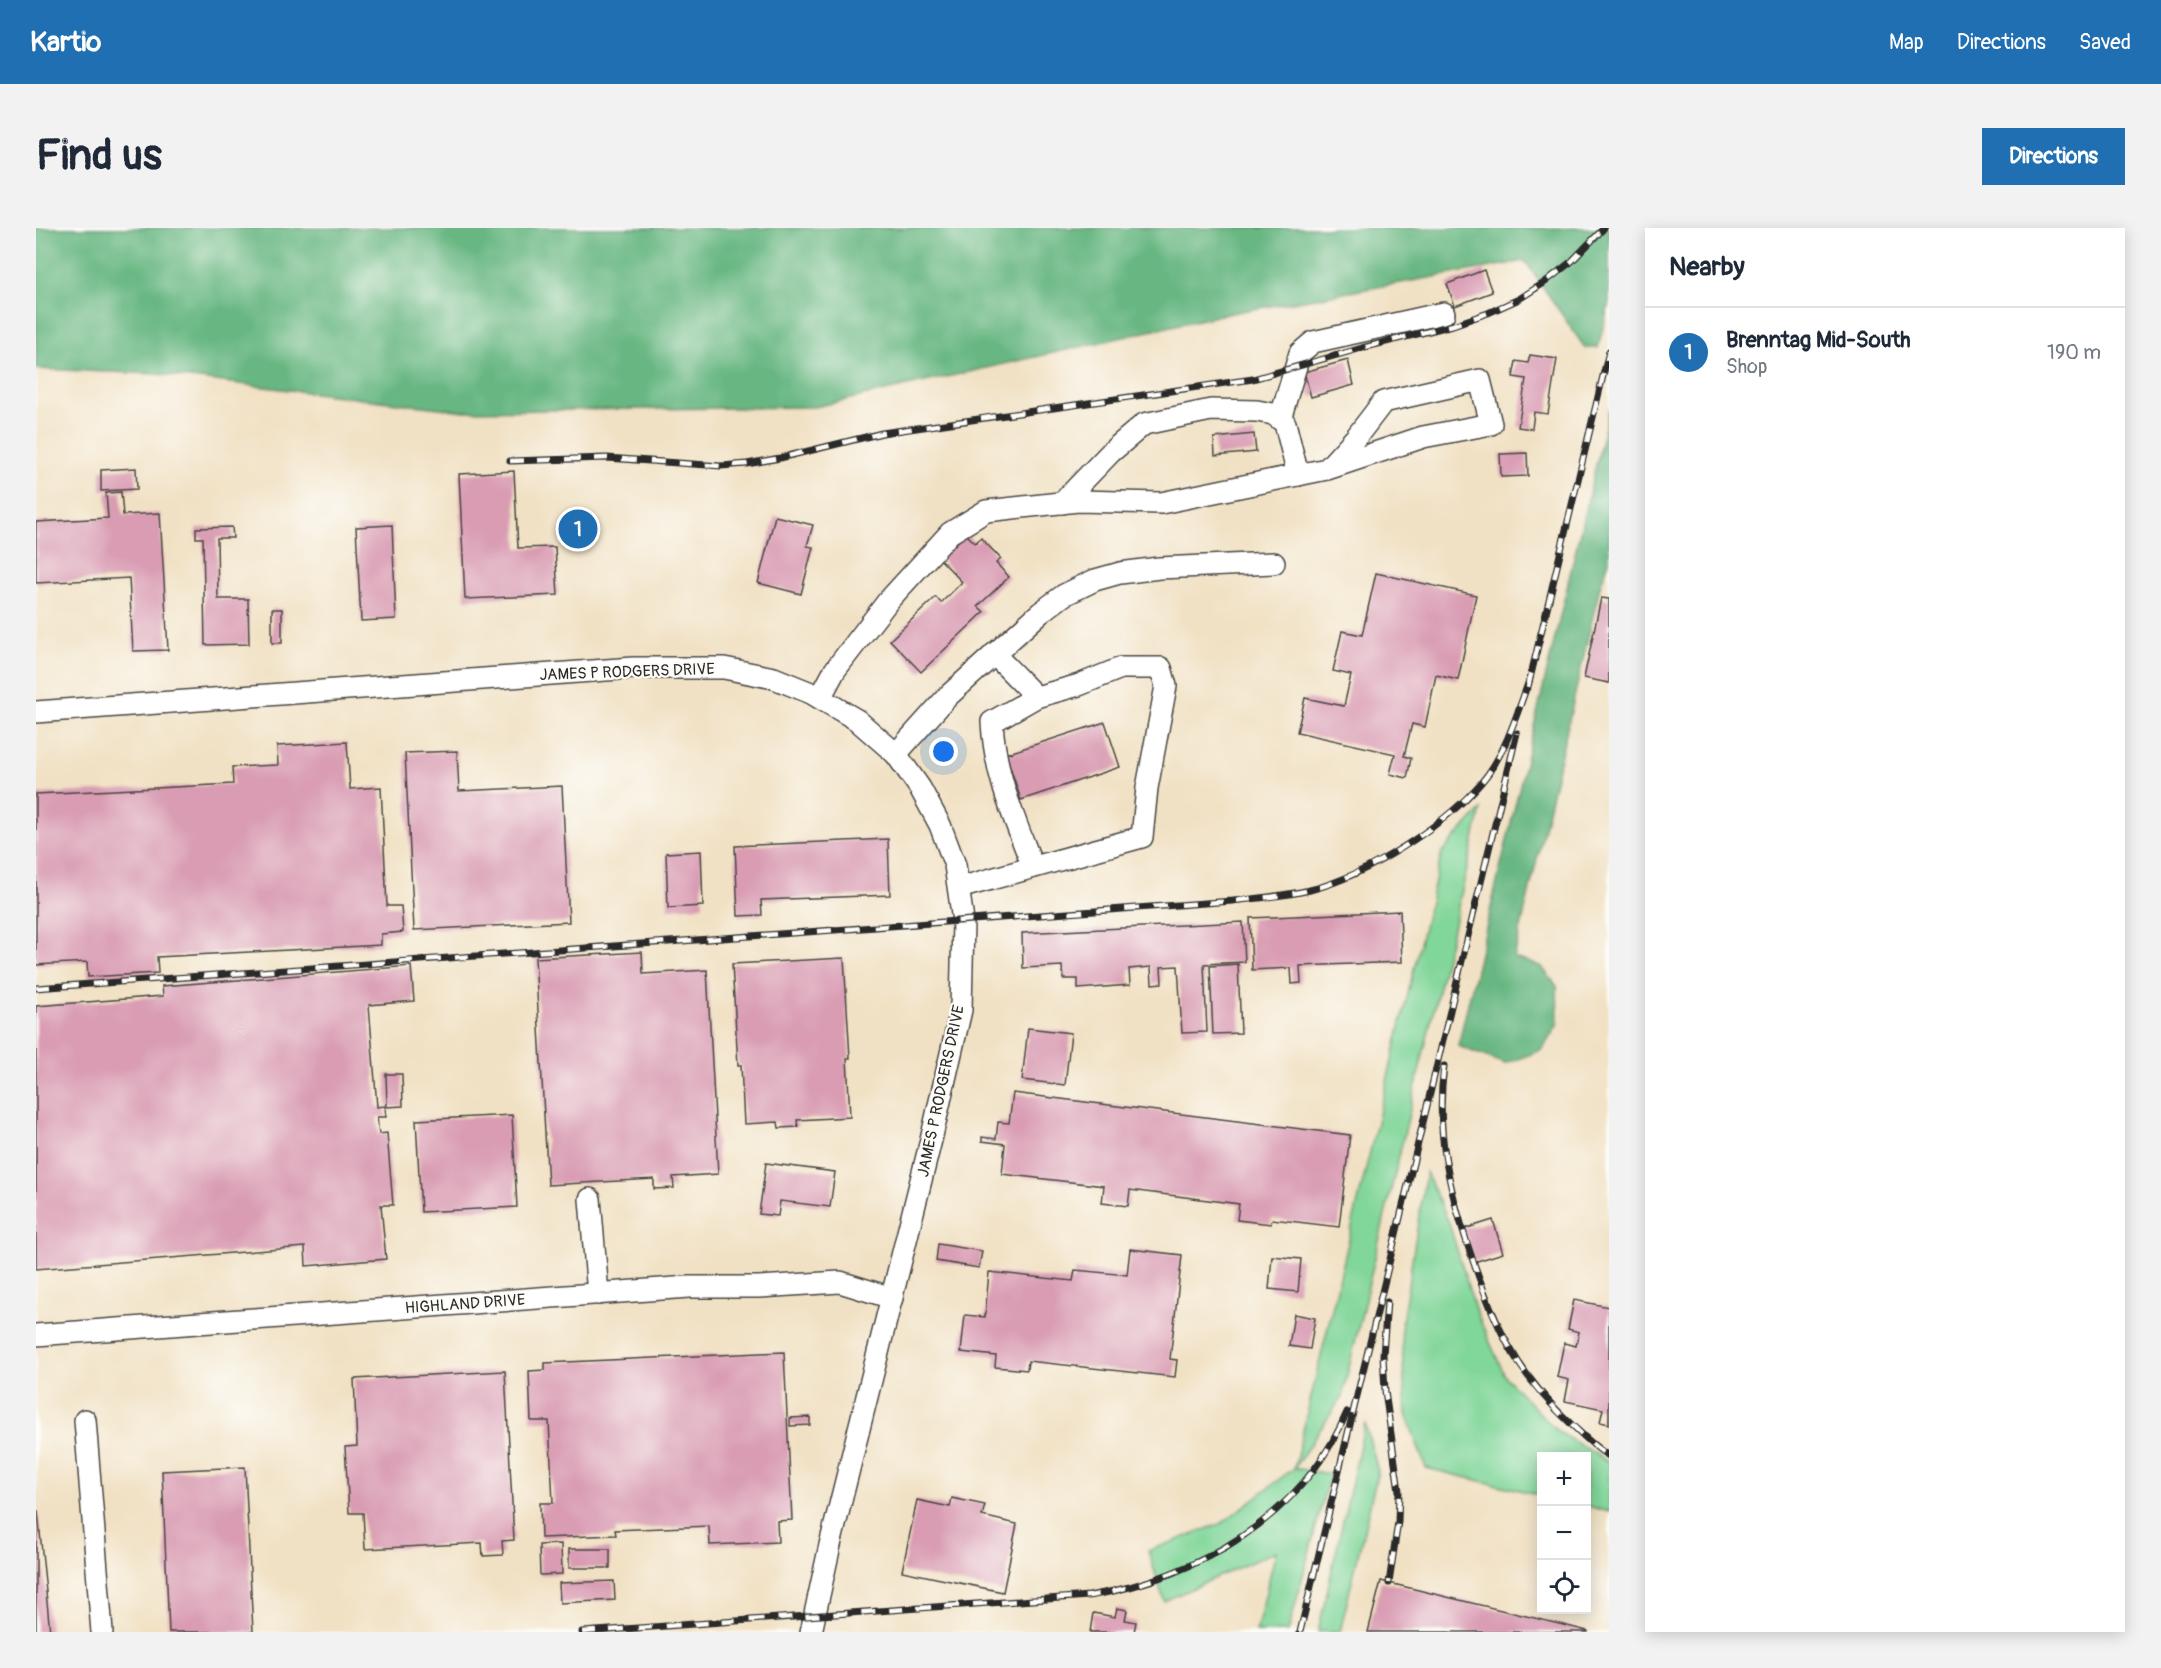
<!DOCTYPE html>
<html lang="en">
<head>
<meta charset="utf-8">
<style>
	:root { --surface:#fff; --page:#f2f2f3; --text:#1f2937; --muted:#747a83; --line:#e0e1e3; --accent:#1f6fb2 }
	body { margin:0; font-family:Pangolin,sans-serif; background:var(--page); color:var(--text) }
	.controls { position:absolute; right:18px; bottom:18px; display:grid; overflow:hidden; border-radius:0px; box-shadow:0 3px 15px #0003 }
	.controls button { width:54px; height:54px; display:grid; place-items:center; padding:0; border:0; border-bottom:2px solid var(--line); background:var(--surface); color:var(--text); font:30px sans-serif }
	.you { position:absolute; left:908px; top:524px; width:21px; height:21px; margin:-15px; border:4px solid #fff; border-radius:50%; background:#1a73e8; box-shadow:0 0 0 9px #1a73e833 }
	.badge { display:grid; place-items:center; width:39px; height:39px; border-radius:50%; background:var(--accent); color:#fff; font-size:20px; font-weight:700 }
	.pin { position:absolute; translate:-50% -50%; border:3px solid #fff; box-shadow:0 2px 6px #0006 }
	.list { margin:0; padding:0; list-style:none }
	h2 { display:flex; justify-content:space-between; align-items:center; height:78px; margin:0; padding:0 24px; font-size:26px }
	h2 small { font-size:20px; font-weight:400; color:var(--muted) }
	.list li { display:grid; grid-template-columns:39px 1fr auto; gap:18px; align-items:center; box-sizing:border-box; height:90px; padding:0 24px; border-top:2px solid var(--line) }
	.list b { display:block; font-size:22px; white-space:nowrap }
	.list p { margin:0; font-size:20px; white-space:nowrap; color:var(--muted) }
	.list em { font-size:20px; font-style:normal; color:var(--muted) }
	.icon { flex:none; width:33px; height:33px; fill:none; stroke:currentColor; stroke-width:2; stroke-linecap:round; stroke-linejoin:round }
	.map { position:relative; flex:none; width:1573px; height:1404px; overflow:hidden; border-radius:0px }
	header { display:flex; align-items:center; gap:36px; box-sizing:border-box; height:84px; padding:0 30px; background:var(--accent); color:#fff }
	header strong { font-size:28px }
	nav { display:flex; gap:33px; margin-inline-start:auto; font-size:21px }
	.intro { display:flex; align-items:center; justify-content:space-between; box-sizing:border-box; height:144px; padding:0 36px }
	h1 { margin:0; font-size:42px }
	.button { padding:15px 27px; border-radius:0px; background:var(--accent); color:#fff; font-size:21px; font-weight:700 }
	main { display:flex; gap:36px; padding:0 36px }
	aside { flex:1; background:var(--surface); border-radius:0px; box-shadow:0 3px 15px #0003 }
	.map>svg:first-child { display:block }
</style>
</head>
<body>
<header>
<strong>Kartio</strong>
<nav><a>Map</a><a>Directions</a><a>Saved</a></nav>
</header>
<div class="intro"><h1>Find us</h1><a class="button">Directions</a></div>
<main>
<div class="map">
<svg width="1573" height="1404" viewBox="0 0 1573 1404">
	<rect width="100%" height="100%" fill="#fdfcf7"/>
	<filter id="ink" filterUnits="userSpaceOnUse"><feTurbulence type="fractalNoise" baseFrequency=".0167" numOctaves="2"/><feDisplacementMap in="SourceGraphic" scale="12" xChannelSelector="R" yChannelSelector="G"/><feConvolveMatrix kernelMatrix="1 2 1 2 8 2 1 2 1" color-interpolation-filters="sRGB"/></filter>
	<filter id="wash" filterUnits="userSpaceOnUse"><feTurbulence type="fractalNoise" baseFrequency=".008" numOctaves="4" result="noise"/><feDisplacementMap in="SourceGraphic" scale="24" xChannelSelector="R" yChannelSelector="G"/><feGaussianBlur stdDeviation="1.35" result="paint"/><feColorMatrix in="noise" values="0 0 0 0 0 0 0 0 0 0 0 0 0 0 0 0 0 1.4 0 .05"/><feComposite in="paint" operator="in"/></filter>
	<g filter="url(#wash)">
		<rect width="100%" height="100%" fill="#f1e1c4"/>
		<g fill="#81d69a" stroke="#568062" stroke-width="1.5">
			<polygon points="1445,582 1306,1169 1258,1240 1294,1246 1252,1404 1220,1404 1240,1323 1128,1373 1112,1323 1186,1295 1258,1240 1406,624"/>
			<polygon points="1390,944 1413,995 1439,1081 1470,1150 1522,1204 1573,1234 1573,1284 1551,1278 1550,1228 1506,1228 1505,1267 1390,1240 1370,1186 1365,1101"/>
			<polygon points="1329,1195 1342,1243 1304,1404 1282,1404"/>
		</g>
		<g fill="#68b782" stroke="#4a7156" stroke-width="1.5">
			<polygon points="0,0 1573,0 1573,75 1562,120 1549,120 1489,33 1189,86 779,179 428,183 121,146 0,141"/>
			<polygon points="1573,182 1573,333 1564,358 1478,730 1505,738 1521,758 1522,796 1506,822 1469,836 1422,818"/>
		</g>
		<g id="blocks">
			<g fill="#d99cb3">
				<polygon points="1448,42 1456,64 1419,78 1411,56"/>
				<polygon points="1494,127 1521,131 1512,186 1498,184 1496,201 1482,199 1490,151 1477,149 1480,133 1492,135"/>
				<polygon points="1312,132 1318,157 1275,169 1268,144"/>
				<polygon points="1218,206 1220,224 1179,228 1178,210"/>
				<polygon points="1491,225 1492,248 1465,249 1464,226"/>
				<polygon points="100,240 101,261 65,263 65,242"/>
				<polygon points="478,243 482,320 519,319 522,367 429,371 423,246"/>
				<polygon points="85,264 87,287 124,285 132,422 97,423 93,350 0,355 0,294 72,290 70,265"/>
				<polygon points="739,288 777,297 771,318 777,319 765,366 722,355"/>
				<polygon points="356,297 360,391 325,393 320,299"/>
				<polygon points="196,299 197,310 181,310 182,371 212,371 213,416 169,417 167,310 160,310 160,300"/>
				<polygon points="930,306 939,315 945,310 965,331 960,335 973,349 942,378 948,384 885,444 854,412 900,369 905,375 926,354 904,331"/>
				<polygon points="1340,345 1440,367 1422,452 1400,447 1389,499 1376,496 1368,528 1375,530 1371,550 1354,546 1359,526 1261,504 1269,470 1308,478 1315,447 1297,443 1306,403 1326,407"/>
				<polygon points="1565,370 1573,371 1573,455 1548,450"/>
				<rect x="236" y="381" width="10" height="34"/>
				<polygon points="1069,494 1084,539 985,572 970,526"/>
				<polygon points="311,514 314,561 345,559 351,678 365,678 367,704 345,706 345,717 121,729 122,745 52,749 51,734 0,737 0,566 197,556 196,539 242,537 241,518"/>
				<polygon points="421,523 423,563 526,558 533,694 378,702 369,525"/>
				<polygon points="852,611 854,667 725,672 726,687 702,688 699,618"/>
				<polygon points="665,623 667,678 632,680 630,625"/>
				<polygon points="1364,683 1366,734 1264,738 1265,755 1256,756 1255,740 1216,742 1214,690"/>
				<polygon points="1207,694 1209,734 1168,736 1171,804 1146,805 1142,738 1125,739 1126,755 1116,756 1115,739 1093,741 1094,757 1042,761 1042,751 1027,751 1026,738 987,740 986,705"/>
				<polygon points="606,724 607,746 671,742 682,946 637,949 638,960 618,961 618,951 512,957 499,730"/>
				<polygon points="808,730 814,830 811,830 814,889 761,892 762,899 743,900 742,894 708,896 705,837 702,837 696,736"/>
				<polygon points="1202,736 1205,805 1177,806 1174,738"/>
				<polygon points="375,738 378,773 333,777 341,879 349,878 350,889 341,889 343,906 351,905 357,977 345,977 350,1031 270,1038 269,1019 0,1041 0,778 127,768 126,758"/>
				<polygon points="992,800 1035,805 1029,857 986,852"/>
				<polygon points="350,846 366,846 367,878 351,879"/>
				<polygon points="977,865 1314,907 1303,999 1236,991 1235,996 1201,992 1203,976 1094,962 1092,978 1066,975 1068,958 966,946 969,916 946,913 946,909 960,911 962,894 973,895"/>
				<polygon points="476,887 481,979 385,984 380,892"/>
				<polygon points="730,935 799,944 794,979 744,973 742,988 723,986"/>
				<polygon points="1457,992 1467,1025 1438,1034 1428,1001"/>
				<polygon points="902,1016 946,1023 943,1040 900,1033"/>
				<polygon points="1094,1021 1146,1027 1134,1131 1141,1132 1139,1149 992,1133 991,1142 959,1139 960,1128 925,1124 929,1087 949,1089 953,1044 1037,1053 1039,1042 1091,1047"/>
				<polygon points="1236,1028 1265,1031 1262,1064 1233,1061"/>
				<polygon points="1538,1072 1573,1079 1573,1196 1564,1194 1567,1181 1529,1173 1533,1152 1521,1149 1528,1115 1540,1118 1543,1104 1532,1101"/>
				<polygon points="1258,1086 1279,1090 1274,1121 1253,1118"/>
				<polygon points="748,1124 756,1292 741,1293 742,1314 674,1317 673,1298 579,1302 580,1307 505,1310 504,1275 517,1275 513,1193 495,1193 493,1143 509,1142 509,1135"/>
				<polygon points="469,1143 478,1312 466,1313 467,1327 447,1328 446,1315 329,1321 327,1285 313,1285 309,1219 321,1218 318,1151"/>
				<polygon points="774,1189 774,1197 754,1198 754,1190"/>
				<polygon points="209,1239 217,1404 133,1404 126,1243"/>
				<polygon points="916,1270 949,1277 946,1288 981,1296 967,1364 866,1343 881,1272 914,1279"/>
				<polygon points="0,1284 2,1284 14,1404 0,1404"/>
				<polygon points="525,1316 526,1346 504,1347 503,1317"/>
				<rect x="533" y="1321" width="41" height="19"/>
				<polygon points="578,1353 579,1372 524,1375 523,1355"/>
				<polygon points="1345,1353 1552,1403 1552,1404 1332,1404"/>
				<polygon points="1081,1380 1091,1382 1089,1392 1100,1394 1098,1404 1054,1404 1057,1385 1079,1389"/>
			</g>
		</g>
	</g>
	<g filter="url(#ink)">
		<use href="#blocks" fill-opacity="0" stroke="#494642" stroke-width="1.5"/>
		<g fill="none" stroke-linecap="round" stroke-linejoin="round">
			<defs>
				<g id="minor">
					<polyline points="1244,191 1264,125 1277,114 1408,85"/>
					<polyline points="1026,275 1075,224 1108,196 1175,182 1221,183 1237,186 1249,195 1262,247"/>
					<polyline points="784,470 799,442 852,373 914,305 950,283 1042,273 1125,275 1291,241 1387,209 1455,196 1444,152 1347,174 1321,208 1291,241"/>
					<polyline points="0,484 597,440 688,440 738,450 775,465 821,492 860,526 884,560 904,597 919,637 927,693 925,782 895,912 794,1317 775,1404"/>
					<polyline points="860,526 912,468 1004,385 1028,367 1059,352 1084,345 1123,340 1238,335"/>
					<path d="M997 639C978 590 959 548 956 494L1000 469"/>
					<polyline points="923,660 1106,609 1111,560 1130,458 1125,440 1085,440 1043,457 1000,469 958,426"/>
					<polyline points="554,971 562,1066"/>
					<polyline points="0,1107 653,1059 723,1059 804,1054 856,1070"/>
					<polyline points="49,1192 66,1404"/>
				</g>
			</defs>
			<use href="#minor" stroke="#494642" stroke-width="24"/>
			<use href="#minor" stroke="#fff" stroke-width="21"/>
			<defs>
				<g id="rail">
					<polyline points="474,233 571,230 685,238 711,236 744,230 846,205 1217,151 1326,120 1417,97 1452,85 1483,71 1508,55 1536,33 1568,0"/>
					<polyline points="1492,459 1573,123"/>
					<path d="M0 760 1197 673C1223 670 1248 668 1274 662 1331 648 1417 593 1452 546 1472 518 1482 482 1494 450"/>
					<path d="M1408 838C1399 904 1413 960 1433 1021 1458 1095 1477 1142 1535 1196 1547 1207 1559 1220 1573 1228"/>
					<polyline points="1351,1074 1347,1127 1349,1163 1363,1263 1362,1294 1353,1355"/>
					<path d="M546 1404 1053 1368C1162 1349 1267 1289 1311 1184"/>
					<polyline points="1264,1404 1481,505"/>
				</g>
			</defs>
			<use href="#rail" stroke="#2b2b2b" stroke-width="7"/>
			<use href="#rail" stroke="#fdfcf7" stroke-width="4.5" stroke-dasharray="14" stroke-linecap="butt"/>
		</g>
	</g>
	<g text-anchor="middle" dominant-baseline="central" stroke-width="4.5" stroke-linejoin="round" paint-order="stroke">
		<g font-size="16" fill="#2b2b2b" stroke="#fdfcf7">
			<text transform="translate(591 444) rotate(-2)">JAMES P RODGERS DRIVE</text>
			<text transform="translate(905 863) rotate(-78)">JAMES P RODGERS DRIVE</text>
			<text transform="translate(429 1076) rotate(-4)">HIGHLAND DRIVE</text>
		</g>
	</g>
</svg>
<div class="controls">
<button>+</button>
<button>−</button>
<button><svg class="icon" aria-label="locate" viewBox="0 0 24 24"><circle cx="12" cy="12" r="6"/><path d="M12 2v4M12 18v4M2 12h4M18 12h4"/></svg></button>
</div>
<div class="you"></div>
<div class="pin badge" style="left:542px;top:301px">1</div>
</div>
<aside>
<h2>Nearby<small></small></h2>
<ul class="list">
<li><span class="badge">1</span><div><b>Brenntag Mid-South</b><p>Shop</p></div><em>190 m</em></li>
</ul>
</aside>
</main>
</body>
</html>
